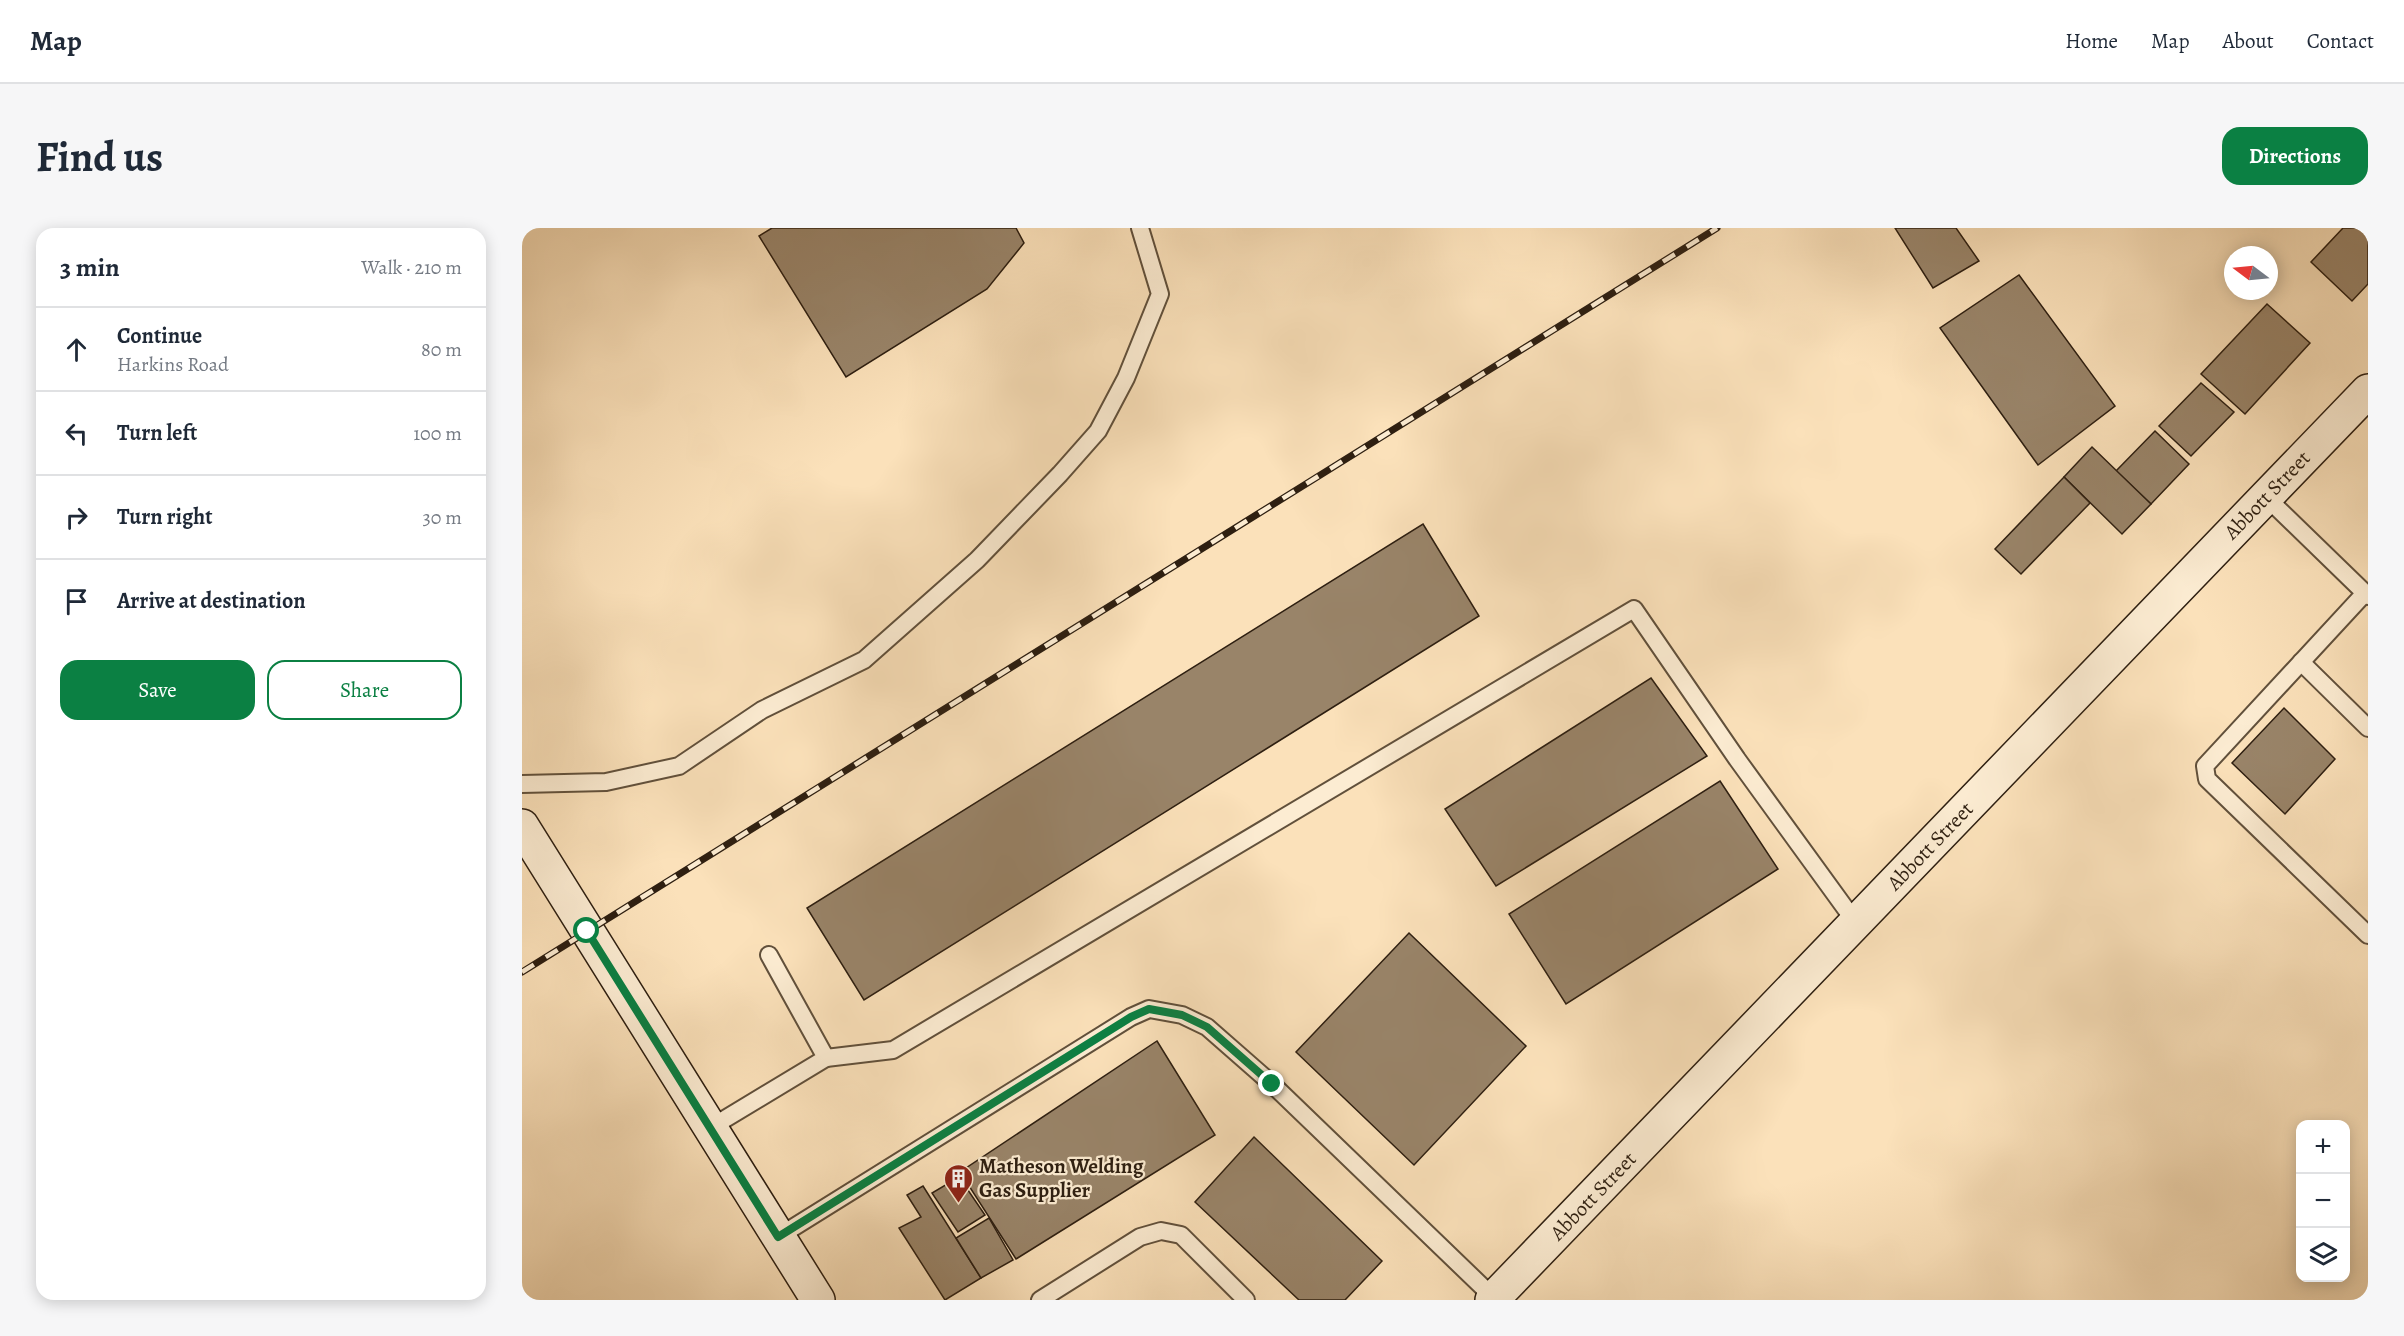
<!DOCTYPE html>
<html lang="en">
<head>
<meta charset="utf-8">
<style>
	:root { --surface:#fff; --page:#f6f6f7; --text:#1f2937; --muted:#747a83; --line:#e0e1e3; --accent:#0b8043 }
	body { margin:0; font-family:Alegreya,serif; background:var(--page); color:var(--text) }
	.controls { position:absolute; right:18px; bottom:18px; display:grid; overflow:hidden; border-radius:12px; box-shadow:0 3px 15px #0003 }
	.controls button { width:54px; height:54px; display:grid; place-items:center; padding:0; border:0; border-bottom:2px solid var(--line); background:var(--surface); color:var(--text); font:30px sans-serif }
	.compass { position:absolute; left:1702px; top:18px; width:54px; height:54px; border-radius:50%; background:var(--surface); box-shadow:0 3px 15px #0003; rotate:286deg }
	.stop { position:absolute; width:18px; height:18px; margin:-14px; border:4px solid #0b8043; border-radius:50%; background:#fff }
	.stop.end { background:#0b8043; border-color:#fff; box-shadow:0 2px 6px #0008 }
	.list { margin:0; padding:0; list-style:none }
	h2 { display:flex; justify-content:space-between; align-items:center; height:78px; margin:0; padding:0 24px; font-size:26px }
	h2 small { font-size:20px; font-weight:400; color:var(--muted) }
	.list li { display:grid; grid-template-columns:39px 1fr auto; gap:18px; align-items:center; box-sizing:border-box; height:84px; padding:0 24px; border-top:2px solid var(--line) }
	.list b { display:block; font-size:22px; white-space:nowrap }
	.list p { margin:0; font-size:20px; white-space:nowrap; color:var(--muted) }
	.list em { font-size:20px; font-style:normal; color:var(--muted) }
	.actions { display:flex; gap:12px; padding:18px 24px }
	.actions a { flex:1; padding:14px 0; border:2px solid var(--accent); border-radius:18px; text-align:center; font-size:21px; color:var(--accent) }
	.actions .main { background:var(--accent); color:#fff }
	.icon { flex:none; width:33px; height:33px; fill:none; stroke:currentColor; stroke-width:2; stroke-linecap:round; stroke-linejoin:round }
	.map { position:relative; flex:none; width:1846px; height:1072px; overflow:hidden; border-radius:18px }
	header { display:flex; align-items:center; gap:36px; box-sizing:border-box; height:84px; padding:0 30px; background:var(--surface); border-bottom:2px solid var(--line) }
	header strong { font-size:28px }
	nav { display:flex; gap:33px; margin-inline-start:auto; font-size:21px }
	.intro { display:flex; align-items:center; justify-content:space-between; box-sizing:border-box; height:144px; padding:0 36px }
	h1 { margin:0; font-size:42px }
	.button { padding:15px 27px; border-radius:18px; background:var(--accent); color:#fff; font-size:21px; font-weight:700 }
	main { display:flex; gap:36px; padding:0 36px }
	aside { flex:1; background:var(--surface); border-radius:18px; box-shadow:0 3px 15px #0003 }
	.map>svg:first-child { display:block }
</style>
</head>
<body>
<header>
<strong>Map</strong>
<nav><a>Home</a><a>Map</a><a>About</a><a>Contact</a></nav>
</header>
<div class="intro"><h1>Find us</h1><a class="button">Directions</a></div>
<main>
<aside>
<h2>3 min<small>Walk · 210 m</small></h2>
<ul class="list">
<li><svg class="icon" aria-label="ahead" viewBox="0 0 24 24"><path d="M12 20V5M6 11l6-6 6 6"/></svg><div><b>Continue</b><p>Harkins Road</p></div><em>80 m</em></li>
<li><svg class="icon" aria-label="left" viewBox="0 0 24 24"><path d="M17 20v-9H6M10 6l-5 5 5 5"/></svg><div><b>Turn left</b></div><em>100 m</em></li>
<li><svg class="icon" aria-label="right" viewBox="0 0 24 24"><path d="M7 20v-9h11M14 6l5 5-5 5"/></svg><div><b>Turn right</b></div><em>30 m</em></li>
<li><svg class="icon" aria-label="arrive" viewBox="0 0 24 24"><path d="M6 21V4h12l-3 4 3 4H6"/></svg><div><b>Arrive at destination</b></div></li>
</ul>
<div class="actions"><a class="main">Save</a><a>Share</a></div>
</aside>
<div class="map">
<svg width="1846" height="1072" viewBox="0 0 1846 1072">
	<rect width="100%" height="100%" fill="#fbe1ba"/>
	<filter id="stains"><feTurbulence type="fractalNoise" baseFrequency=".00333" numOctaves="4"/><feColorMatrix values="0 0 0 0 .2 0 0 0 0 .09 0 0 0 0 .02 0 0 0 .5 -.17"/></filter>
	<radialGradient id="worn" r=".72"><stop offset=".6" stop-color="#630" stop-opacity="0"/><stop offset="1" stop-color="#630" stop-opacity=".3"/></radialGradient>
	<g fill="#998469" stroke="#2e1f11" stroke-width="1.5">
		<polygon points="250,0 494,0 502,15 465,61 324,149 237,8"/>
		<polygon points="1373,0 1434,0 1457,33 1411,60"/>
		<polygon points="1821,0 1846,0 1846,56 1830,73 1789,34"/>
		<polygon points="1497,47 1593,178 1516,237 1418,100"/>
		<polygon points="1745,76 1788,115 1723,186 1679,146"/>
		<polygon points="1679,155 1712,184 1669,228 1637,198"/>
		<polygon points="1633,203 1667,236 1629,276 1594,243"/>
		<polygon points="1570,219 1629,276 1600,306 1542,249"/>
		<polygon points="1542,249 1568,275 1499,346 1473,321"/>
		<polygon points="901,296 957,388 342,772 285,680"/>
		<polygon points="1129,450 1185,528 974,658 923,581"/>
		<polygon points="1762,480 1813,531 1763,586 1710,535"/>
		<polygon points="1198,553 1256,641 1044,776 987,686"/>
		<polygon points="887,705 1004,818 892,937 774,824"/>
		<polygon points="635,813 693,907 494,1031 438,944"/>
		<polygon points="732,909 860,1033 823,1072 777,1072 673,974"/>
		<polygon points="437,949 463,987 436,1004 410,965"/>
		<polygon points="401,958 459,1050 423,1072 377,1000 399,989 385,967"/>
		<polygon points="467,990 491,1032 459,1050 434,1010"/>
	</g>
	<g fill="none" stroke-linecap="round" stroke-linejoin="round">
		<defs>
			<g id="lane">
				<polyline points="1744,269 1846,368"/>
				<polyline points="1843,365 1683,538 1685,551 1846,707"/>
				<polyline points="1779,434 1846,500"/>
				<polyline points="0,556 84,554 157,538 240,482 342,432 455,332 538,246 576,203 604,150 638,66 618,0"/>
				<polyline points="304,830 371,822 1112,381 1215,531 1334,695"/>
				<polyline points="188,900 304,830 247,727"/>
				<polyline points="256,1009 609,789 627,781 660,787 685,799 750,856 972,1070"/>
				<polyline points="518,1072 618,1009 639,1003 659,1007 724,1072"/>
			</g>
			<g id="secondary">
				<polyline points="0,598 296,1072"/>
				<polyline points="970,1072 1846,163"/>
			</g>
		</defs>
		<use href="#lane" stroke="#61503b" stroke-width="20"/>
		<use href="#secondary" stroke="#2e1f11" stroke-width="36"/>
		<use href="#lane" stroke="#fcecd2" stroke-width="16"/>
		<use href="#secondary" stroke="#fcecd2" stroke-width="33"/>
		<defs>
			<polyline id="rail" points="0,744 1195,0"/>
		</defs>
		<use href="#rail" stroke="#2e1f11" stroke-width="7"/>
		<use href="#rail" stroke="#fcecd2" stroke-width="4.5" stroke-dasharray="14" stroke-linecap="butt"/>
	</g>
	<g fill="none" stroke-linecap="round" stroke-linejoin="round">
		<polyline stroke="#0b8043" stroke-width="8" points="65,703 256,1009 609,789 627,781 660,787 685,799 750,856"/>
	</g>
	<defs>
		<symbol id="building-pin" viewBox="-11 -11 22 30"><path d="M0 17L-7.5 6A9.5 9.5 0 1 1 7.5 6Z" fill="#8f2418" stroke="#fcecd2"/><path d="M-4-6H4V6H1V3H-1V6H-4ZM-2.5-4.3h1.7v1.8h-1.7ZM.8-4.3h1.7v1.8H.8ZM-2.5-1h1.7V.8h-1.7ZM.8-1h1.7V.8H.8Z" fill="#fff"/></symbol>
	</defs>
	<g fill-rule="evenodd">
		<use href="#building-pin" x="420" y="934" width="33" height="45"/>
	</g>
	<g text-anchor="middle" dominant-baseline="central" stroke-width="4.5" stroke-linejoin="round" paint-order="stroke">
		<g font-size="21" fill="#2e1f11" stroke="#fcecd2">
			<text transform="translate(1745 267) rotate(-46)">Abbott Street</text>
			<text transform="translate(1408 618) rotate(-46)">Abbott Street</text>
			<text transform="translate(1071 968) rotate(-46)">Abbott Street</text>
		</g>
		<g font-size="21" font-weight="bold" fill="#2e1f11" stroke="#fcecd2" text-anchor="start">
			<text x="457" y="938">Matheson Welding<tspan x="457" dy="24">Gas Supplier</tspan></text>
		</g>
	</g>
	<rect width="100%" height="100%" filter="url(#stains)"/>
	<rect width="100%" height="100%" fill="url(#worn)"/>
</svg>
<div class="controls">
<button>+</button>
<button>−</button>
<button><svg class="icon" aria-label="layers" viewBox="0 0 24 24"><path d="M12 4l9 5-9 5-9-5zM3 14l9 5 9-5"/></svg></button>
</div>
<svg class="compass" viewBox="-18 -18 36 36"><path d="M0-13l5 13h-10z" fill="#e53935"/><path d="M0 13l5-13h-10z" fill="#747a83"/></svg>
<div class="stop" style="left:65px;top:703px"></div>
<div class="stop end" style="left:750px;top:856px"></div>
</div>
</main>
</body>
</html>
